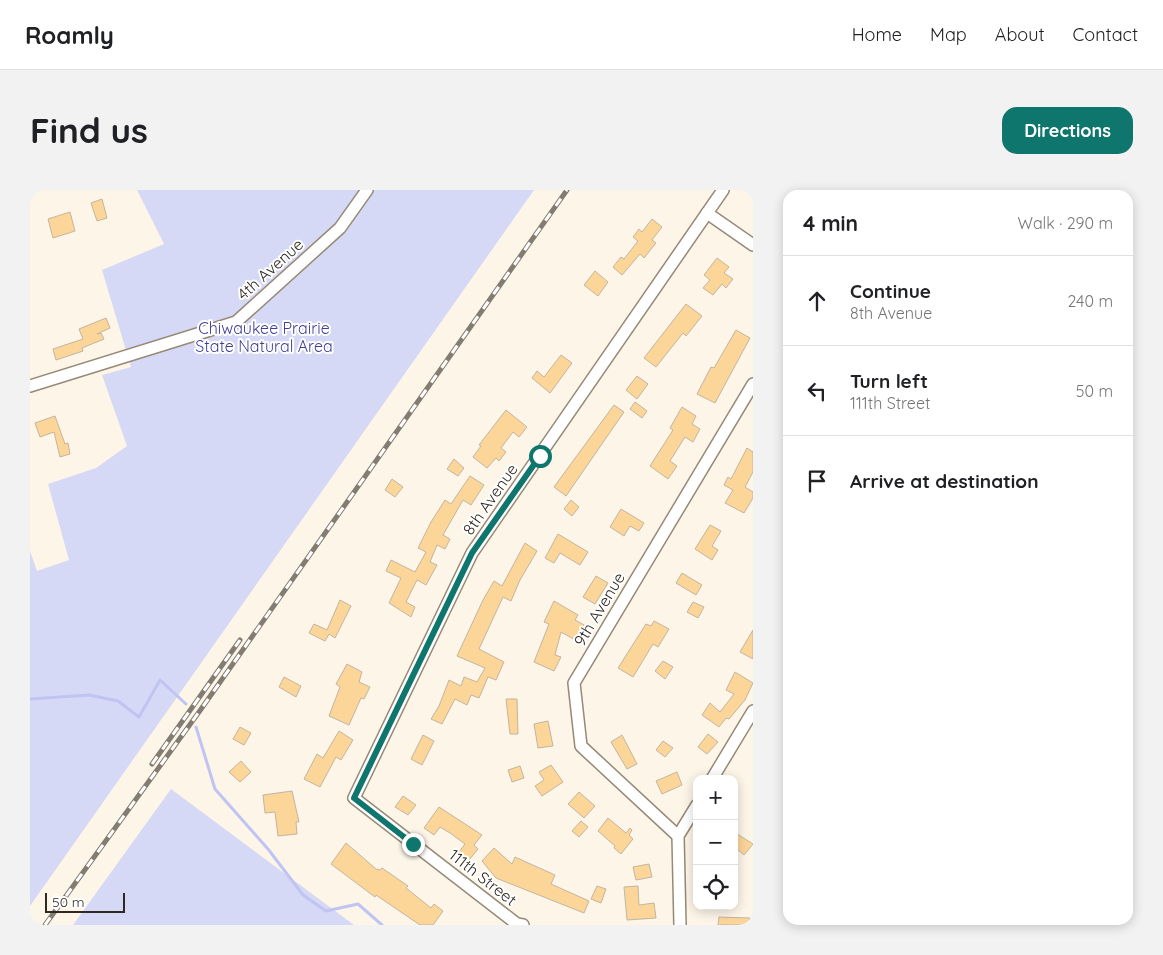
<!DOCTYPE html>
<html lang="en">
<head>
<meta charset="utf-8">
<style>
	:root { --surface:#fff; --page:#f2f2f2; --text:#202124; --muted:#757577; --line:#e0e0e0; --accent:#0f766e }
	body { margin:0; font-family:Quicksand,sans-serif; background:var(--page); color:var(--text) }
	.controls { position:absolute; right:15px; bottom:15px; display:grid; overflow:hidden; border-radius:10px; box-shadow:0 2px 12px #0003 }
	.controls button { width:45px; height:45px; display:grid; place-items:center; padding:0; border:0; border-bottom:1px solid var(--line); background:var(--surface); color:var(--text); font:25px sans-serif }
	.scale { position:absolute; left:15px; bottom:12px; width:80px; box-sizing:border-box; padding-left:5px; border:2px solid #2e2921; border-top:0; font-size:14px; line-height:18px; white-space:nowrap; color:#2e2921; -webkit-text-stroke:4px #fff; paint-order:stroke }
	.stop { position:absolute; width:15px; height:15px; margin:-11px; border:4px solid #0f766e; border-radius:50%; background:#fff }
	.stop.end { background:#0f766e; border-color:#fff; box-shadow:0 1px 5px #0008 }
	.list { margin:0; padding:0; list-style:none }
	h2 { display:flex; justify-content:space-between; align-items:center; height:65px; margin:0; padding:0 20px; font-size:21px }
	h2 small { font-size:16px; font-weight:400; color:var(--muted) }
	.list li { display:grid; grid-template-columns:32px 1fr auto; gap:15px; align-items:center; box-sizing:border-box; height:90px; padding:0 20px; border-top:1px solid var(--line) }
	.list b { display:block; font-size:19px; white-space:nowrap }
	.list p { margin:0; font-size:16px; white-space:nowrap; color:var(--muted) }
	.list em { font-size:16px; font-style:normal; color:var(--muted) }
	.icon { flex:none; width:28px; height:28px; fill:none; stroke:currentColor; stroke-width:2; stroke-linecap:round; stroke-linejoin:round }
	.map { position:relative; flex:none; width:723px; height:735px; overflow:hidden; border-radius:15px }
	header { display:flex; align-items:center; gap:30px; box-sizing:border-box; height:70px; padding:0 25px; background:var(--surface); border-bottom:1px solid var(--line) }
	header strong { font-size:24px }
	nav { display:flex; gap:28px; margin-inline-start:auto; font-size:18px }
	.intro { display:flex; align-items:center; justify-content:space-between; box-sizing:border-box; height:120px; padding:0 30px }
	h1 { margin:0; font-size:35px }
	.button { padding:12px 22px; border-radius:15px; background:var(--accent); color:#fff; font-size:18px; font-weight:700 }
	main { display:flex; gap:30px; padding:0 30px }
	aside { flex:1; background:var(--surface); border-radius:15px; box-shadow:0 2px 12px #0003 }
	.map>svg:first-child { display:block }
</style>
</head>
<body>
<header>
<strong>Roamly</strong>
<nav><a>Home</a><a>Map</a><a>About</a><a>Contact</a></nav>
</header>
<div class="intro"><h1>Find us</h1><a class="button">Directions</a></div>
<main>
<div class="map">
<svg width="723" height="735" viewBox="0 0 723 735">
	<rect width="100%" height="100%" fill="#fdf5e8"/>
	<g fill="#d6d9f5">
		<polygon points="107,0 504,0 0,716 0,361 7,381 39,370 18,294 66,278 97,256 72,185 101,177 72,80 134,54"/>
		<polygon points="141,599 324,735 43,735"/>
	</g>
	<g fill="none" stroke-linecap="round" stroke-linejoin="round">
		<g stroke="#bfc4f3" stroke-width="3">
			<polyline points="0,509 59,505 88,511 109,527 130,490 156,514"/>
			<polyline points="166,537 185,599 238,659 273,705 296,721 328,714 352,735"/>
		</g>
	</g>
	<g fill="#fcd599" stroke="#c2b5a1">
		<polygon points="72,9 77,28 67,31 61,13"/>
		<polygon points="40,22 45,41 23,48 18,29"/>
		<polygon points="622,29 632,37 622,50 626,53 614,68 610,64 592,85 583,77 591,67 594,69 608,51 603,47 609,39 612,42"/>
		<polygon points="687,68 699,77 694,83 703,89 696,98 692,94 683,105 673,98 680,90 674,85"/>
		<polygon points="565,81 578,92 568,106 554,95"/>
		<polygon points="656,114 672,126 656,146 653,143 626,177 614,168"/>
		<polygon points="76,128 80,138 67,144 71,143 74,149 52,158 53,161 26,170 23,159 53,149 49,139"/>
		<polygon points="706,140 720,148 685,213 667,204 681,177 684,178"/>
		<polygon points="531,165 542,173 520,203 502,188 507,181 514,187"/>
		<polygon points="607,186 618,194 607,209 596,200"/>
		<polygon points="605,212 617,221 612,228 600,219"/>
		<polygon points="584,215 594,222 536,306 524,297"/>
		<polygon points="652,217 666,226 662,234 670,239 663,252 655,247 640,271 647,276 638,289 620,276 643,240 640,238"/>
		<polygon points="476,220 497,237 489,247 483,242 471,258 476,262 469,271 466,268 457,278 443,267 451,256 449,255"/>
		<polygon points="25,226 35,254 38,253 40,264 30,267 24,242 10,247 5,233"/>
		<polygon points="717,258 723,262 723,282 715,297 723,302 723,308 714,323 695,313 703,300 694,295 698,287 701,289"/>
		<polygon points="424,269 434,278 428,286 417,279"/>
		<polygon points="440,286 454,295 441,315 433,310 413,345 420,349 415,359 407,355 400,372 407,375 396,395 387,390 376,412 385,417 381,427 359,413 371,388 356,381 361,370 385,382 396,362 388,358 401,332 415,310 421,314"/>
		<polygon points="362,289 373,297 365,307 355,300"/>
		<polygon points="541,310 549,317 542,326 534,319"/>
		<polygon points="591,319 614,333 609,341 600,336 594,346 580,337"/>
		<polygon points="680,335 691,341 682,356 688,360 682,370 665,359"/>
		<polygon points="528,344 558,362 550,375 530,363 524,373 515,368"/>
		<polygon points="495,353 507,361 490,390 481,411 473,407 449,459 474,472 466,490 458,487 449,508 441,505 437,515 425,509 412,534 401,529 409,516 419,490 431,496 434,487 447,492 455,478 427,466 453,410 464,391 472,396"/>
		<polygon points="652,383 672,395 666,405 646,393"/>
		<polygon points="566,386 578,393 565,414 553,407"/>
		<polygon points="310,410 321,416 305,448 299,444 295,451 279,443 284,434 297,440"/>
		<polygon points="524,411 548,425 545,430 556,436 547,451 531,442 525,465 531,467 524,481 504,472 519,434 514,432"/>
		<polygon points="663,412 674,417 668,428 657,422"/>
		<polygon points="624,431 639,439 628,457 623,454 603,487 588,478 616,434 621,436"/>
		<polygon points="723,440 723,469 710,462"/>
		<polygon points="633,471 643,477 635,489 625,481"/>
		<polygon points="317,474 332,482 329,492 340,497 334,509 331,508 319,535 299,526 310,497 306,494"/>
		<polygon points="705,482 723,493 715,510 699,529 696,528 689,537 672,525 680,513 690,522 704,504 696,500"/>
		<polygon points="254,487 271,496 266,507 249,497"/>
		<polygon points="476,509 487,509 488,544 480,544"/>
		<polygon points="518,531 523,556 508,558 504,534"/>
		<polygon points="210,537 221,543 214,555 203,549"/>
		<polygon points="309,541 323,550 311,570 306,567 290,597 274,589 287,564 293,568"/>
		<polygon points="678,544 688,552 677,564 668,557"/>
		<polygon points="393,545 404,551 392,575 381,569"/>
		<polygon points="592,545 607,574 597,579 581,552"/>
		<polygon points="633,551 643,558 635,567 626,560"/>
		<polygon points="211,571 221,582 210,592 199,582"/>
		<polygon points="521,575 533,592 512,606 505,596 514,590 509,582"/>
		<polygon points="490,576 494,588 482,592 478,580"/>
		<polygon points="647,582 652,595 632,604 626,591"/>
		<polygon points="262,601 269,632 266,632 267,644 248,646 245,622 235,623 233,605"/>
		<polygon points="549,602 565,616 554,628 538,614"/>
		<polygon points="373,606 386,615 378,625 365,617"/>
		<polygon points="409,617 452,645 444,655 448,659 439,670 429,662 435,654 420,643 410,637 404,645 394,638"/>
		<polygon points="578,628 596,643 600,638 602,640 599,645 603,649 591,664 584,658 585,656 568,641"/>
		<polygon points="551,631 558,637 549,647 542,641"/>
		<polygon points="704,642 723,654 714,665 704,656"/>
		<polygon points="316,653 346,679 350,680 352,678 378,696 376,698 401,718 404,714 413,721 403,735 390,735 346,705 345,707 301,674"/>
		<polygon points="464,658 482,674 485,667 525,685 521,694 559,711 554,723 466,688 452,671"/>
		<polygon points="619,674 622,687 606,690 603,677"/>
		<polygon points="567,696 576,699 571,713 561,709"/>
		<polygon points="608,696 609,715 624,713 626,728 597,730 594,697"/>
		<polygon points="689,727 720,728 720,735 688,735"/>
	</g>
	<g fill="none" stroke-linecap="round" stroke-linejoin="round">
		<defs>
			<g id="minor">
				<polyline points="677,23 723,55"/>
				<polyline points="0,196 206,132 310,38 337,0"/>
				<polyline points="682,589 723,521"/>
				<polyline points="648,646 551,556 544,493 723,194"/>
				<polyline points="493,735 487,734 324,608 442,363 693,0"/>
				<polyline points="650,735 648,646 667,615"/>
			</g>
		</defs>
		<use href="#minor" stroke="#968976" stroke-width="14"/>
		<use href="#minor" stroke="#fff" stroke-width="11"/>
		<defs>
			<g id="rail">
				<polyline points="122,574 210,450"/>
				<polyline points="15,735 169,522 537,0"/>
			</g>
		</defs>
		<use href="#rail" stroke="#837c72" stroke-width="5"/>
		<use href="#rail" stroke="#fff" stroke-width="3" stroke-dasharray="9" stroke-linecap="butt"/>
	</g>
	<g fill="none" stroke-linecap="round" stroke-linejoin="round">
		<polyline stroke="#0f766e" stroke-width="6" points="383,654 324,608 442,363 510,266"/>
	</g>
	<g text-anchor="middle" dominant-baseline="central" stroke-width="4" stroke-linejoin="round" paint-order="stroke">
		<g font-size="16" fill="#2e2921" stroke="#fff">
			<text transform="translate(240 79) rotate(-42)">4th Avenue</text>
			<text transform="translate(460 309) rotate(-55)">8th Avenue</text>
			<text transform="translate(569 419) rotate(-59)">9th Avenue</text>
			<text transform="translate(453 687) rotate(38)">111th Street</text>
		</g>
		<g font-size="16" fill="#423e96" stroke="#fff">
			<text x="234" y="138">Chiwaukee Prairie<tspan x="234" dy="18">State Natural Area</tspan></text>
		</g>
	</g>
</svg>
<div class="controls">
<button>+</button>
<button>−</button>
<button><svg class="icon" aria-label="locate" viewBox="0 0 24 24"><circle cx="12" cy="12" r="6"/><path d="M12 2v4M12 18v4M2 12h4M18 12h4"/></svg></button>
</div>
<div class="scale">50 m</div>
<div class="stop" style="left:510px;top:266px"></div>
<div class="stop end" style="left:383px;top:654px"></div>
</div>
<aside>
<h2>4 min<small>Walk · 290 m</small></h2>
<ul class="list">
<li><svg class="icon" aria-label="ahead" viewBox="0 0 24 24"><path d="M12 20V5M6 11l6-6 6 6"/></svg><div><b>Continue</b><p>8th Avenue</p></div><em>240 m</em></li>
<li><svg class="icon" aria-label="left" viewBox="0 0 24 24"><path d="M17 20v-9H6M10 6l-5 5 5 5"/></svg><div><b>Turn left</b><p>111th Street</p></div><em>50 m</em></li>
<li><svg class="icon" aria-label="arrive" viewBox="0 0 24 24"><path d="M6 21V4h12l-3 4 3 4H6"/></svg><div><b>Arrive at destination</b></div></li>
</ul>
</aside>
</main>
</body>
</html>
